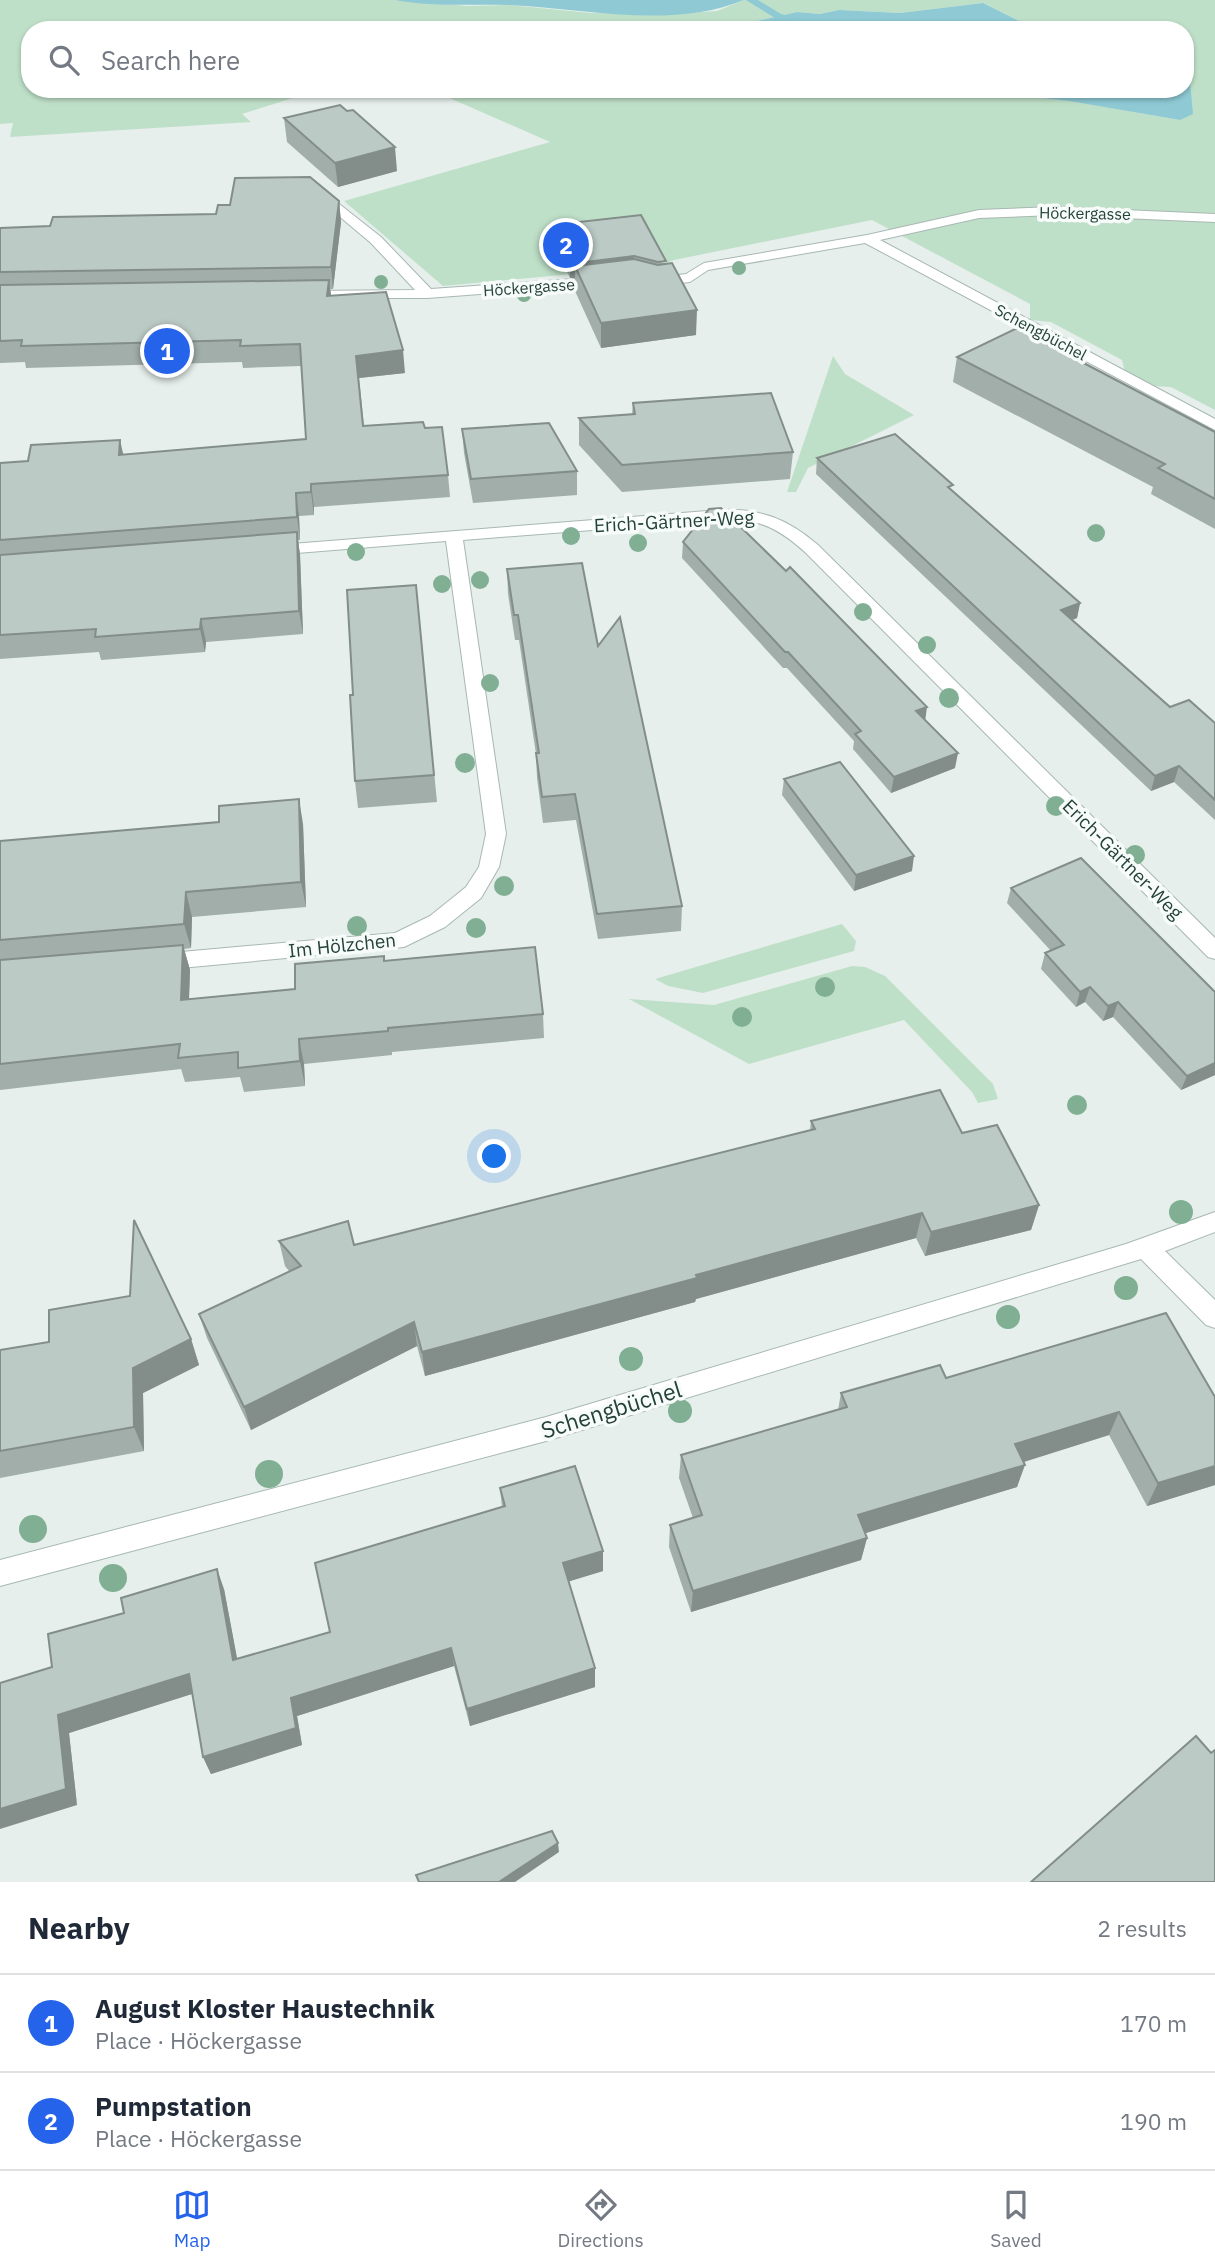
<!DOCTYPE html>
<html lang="en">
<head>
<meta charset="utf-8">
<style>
	:root { --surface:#fff; --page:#f6f6f7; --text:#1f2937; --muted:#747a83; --line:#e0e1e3; --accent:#2563eb }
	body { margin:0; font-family:"IBM Plex Sans",sans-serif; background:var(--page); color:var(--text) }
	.you { position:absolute; left:495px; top:1157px; width:24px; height:24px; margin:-18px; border:5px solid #fff; border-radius:50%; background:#1a73e8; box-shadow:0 0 0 10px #1a73e833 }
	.badge { display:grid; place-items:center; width:46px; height:46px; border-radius:50%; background:var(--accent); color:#fff; font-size:23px; font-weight:700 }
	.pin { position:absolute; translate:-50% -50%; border:4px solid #fff; box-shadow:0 2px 7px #0006 }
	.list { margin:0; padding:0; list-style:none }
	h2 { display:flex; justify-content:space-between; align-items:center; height:91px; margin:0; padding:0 28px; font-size:30px }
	h2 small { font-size:23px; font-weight:400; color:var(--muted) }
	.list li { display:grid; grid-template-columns:46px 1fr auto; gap:21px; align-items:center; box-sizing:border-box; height:98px; padding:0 28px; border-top:2px solid var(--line) }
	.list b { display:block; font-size:26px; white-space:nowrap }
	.list p { margin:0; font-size:23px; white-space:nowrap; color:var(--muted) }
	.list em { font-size:23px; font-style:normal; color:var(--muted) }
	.icon { flex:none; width:38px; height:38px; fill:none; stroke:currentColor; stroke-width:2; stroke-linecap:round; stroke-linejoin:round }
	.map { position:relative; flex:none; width:1215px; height:1882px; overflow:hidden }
	.search { position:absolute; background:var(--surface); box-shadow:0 2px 5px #0004; left:21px; right:21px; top:21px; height:77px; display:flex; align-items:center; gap:18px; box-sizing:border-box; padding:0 24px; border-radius:28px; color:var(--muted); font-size:26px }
	.sheet { height:287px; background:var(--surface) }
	nav { display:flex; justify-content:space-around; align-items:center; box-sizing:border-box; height:98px; border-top:2px solid var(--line); background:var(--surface); font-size:19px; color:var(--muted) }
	nav a { display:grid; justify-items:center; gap:4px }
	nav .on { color:var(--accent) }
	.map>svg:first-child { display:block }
</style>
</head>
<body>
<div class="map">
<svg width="1215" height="1882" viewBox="0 0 1215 1882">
	<rect width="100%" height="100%" fill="#e6efeb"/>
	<g fill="#bfe0c8">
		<polygon points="0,0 395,0 468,6 509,5 591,13 671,14 717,11 744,0 1215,0 1215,410 1171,387 1151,386 1125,372 1122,360 1051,322 1030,320 1030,304 872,220 674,260 659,266 443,286 344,201 550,142 429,89 964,89 1070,101 1180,120 1189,71 1185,69 1185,30 1037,30 983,3 900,13 839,10 820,14 797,12 750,23 736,30 30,30 30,89 321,89 242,114 251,122 10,137 13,123 0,124"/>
		<polygon points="833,356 845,374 914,415 808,468 796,492 787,492"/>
		<polygon points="842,924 856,941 854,951 703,993 668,986 655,979"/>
		<polygon points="852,966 865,967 885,976 993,1084 998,1099 978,1103 972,1092 904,1020 749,1064 629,999 714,1005"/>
	</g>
	<g fill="#8ec9d4">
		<path d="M395 0H744C670 30 585 8 508 5 470 4 433 7 395 0Z"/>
		<polygon points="983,3 1037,30 736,30 749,23 797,12 820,14 839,10 900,13"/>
		<polygon points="1185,69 1189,71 1193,114 1180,120 1069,101 964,89 1185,89"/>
	</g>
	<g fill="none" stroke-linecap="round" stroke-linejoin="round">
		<polygon fill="#8ec9d4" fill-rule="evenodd" points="746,0 758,0 781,14 804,20 799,23 775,18"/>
		<defs>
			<g id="minor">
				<polygon points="319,188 381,237 431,289 603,277 610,281 603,285 427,298 298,298 298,292 303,291 415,290 371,243 314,195 312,192"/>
				<polygon points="1054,207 1215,214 1215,222 1054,215 979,218 880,240 1215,419 1215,430 865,243 708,270 690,282 655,286 648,282 655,278 686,274 704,263 867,235 979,210"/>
				<path d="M720 510C760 508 788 519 818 545L1215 938V959L1208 957 806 553C784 533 765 521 735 519L463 540 506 834 499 867 481 898 445 927 404 947 159 970 151 968 148 962 151 956 159 954 395 933 430 916 466 887 479 867 486 834 446 541 272 555 264 550 266 546Z"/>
				<polygon points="1215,1212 1215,1232 1165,1251 1215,1300 1215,1328 1206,1325 1141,1259 546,1441 0,1586 0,1560 546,1417 1126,1244"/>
			</g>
		</defs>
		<use href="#minor" stroke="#a8b8b2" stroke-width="2"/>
		<use href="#minor" fill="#fff" fill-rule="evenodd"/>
	</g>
	<g fill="#80af93">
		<circle cx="739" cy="268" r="7"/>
		<circle cx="381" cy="282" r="7"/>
		<circle cx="524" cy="295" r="7"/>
		<circle cx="1096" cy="533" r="9"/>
		<circle cx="571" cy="536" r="9"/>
		<circle cx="638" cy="543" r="9"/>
		<circle cx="356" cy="552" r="9"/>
		<circle cx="480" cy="580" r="9"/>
		<circle cx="442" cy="584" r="9"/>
		<circle cx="863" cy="612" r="9"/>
		<circle cx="927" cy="645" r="9"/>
		<circle cx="490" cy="683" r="9"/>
		<circle cx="949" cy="698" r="10"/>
		<circle cx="465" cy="763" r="10"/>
		<circle cx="1056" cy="806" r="10"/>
		<circle cx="1135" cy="855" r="10"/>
		<circle cx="504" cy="886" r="10"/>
		<circle cx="357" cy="926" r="10"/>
		<circle cx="476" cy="928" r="10"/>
		<circle cx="825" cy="987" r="10"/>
		<circle cx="742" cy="1017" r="10"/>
		<circle cx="1077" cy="1105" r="10"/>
		<circle cx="1181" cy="1212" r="12"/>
		<circle cx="1126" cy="1288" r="12"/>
		<circle cx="1008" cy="1317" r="12"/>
		<circle cx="631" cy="1359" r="12"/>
		<circle cx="680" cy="1411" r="12"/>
		<circle cx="269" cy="1474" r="14"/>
		<circle cx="33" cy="1529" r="14"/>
		<circle cx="113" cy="1578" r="14"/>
	</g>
	<g fill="#a1aea9">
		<polygon points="347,111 397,171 338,187 287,142 284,118"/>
		<polygon points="339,201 341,222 333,289 330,289 331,296 405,373 359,378 364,426 425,428 448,475 450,497 314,507 314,515 299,516 300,540 298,540 300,555 303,634 206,642 205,652 101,660 99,652 0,659 0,463 123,455 306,439 301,366 243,368 242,362 26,368 25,362 0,363 0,228 50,226 216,214"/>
		<polygon points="552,225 666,264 696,335 601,348 575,291 575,278 570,278 552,239"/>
		<polygon points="957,357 1215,432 1215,529 1151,494 1153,487 953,382"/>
		<polygon points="633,403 793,452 790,479 622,492 579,445 579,418 632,414"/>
		<polygon points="462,429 577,471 577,495 473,503 464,453"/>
		<polygon points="817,458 952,490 1080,603 1077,618 1072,620 1170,707 1215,723 1215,820 1174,782 1151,791 816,474"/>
		<polygon points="683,542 925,720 955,768 891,793 853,749 854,741 787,668 783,668 682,558"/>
		<polygon points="507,569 598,646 682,906 681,931 598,939 576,820 543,823 537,778 536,754 519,640 515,640 508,594"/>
		<polygon points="416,585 437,802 358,808 355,781 353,695"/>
		<polygon points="784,779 912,871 854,891 782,795"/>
		<polygon points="303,824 306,907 192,917 191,948 184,949 190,970 189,999 295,989 385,961 543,1014 544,1038 392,1052 392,1055 304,1064 305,1086 244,1092 240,1077 185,1082 181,1069 0,1090 0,841"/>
		<polygon points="1011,888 1215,992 1215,1075 1181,1090 1113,1017 1103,1021 1085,1002 1076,1007 1041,969 1045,953 1051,951 1007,903"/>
		<polygon points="811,1121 962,1133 1039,1205 1031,1230 925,1256 916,1238 696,1299 695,1302 425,1376 417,1346 251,1430 207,1338 199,1314 289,1271 285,1266 279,1241 354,1245 810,1130"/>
		<polygon points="191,1339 199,1365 143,1393 144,1451 0,1478 0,1350"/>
		<polygon points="946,1378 1215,1397 1215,1485 1147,1506 1109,1435 1024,1462 1017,1487 865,1533 867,1538 861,1560 691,1612 669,1547 670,1525 693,1518 679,1478 681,1455 838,1410 841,1393"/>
		<polygon points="500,1488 603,1571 569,1581 595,1687 470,1726 454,1666 297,1716 302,1745 211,1774 203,1757 192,1694 69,1733 77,1805 52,1667 224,1589 237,1659 330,1632 502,1507"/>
	</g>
	<g fill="#838d89">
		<polygon points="395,147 397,171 338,187 335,163"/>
		<polygon points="339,201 341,222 333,289 331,267"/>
		<polygon points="634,256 634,270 575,266 575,278 570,278 570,264"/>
		<polygon points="329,280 332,302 327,296"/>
		<polygon points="697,310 696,335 601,348 601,323"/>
		<polygon points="403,350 405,373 359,378 356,356"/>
		<polygon points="120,440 125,462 119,455"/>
		<polygon points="311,484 314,507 314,515 311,492"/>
		<polygon points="296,493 299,516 300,540 297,517"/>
		<polygon points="297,532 300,555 303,634 299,611"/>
		<polygon points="1080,603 1077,618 1058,625 1061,610"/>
		<polygon points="201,619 206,642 205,652 200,629"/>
		<polygon points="927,707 925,722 916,711"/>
		<polygon points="958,753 955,768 891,793 894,777"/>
		<polygon points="1179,766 1174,782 1151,791 1155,776"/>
		<polygon points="299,799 303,824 306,907 301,882"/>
		<polygon points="914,856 912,871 854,891 856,875"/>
		<polygon points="186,892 192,917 191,948 184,924"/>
		<polygon points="183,945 190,970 188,1025 181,1000"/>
		<polygon points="1090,987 1085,1002 1076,1007 1080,992"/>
		<polygon points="1118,1002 1113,1017 1103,1021 1108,1006"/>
		<polygon points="299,1039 304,1064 305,1086 300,1061"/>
		<polygon points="1215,1063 1215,1075 1181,1090 1187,1076"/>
		<polygon points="1039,1205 1031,1230 925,1256 931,1232"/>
		<polygon points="922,1213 916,1238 696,1299 695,1302 425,1376 422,1352 696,1275"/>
		<polygon points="414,1322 417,1346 251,1430 244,1407"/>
		<polygon points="191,1339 199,1365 143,1393 144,1451 134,1427 133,1368"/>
		<polygon points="1119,1412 1109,1435 1007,1467 1015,1444"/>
		<polygon points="1025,1465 1017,1487 853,1537 858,1515"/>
		<polygon points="1215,1466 1215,1485 1147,1506 1158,1483"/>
		<polygon points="867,1538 861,1560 691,1612 693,1591"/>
		<polygon points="603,1551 603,1571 564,1583 563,1563"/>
		<polygon points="217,1569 224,1589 241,1679 233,1660"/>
		<polygon points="451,1648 454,1666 297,1716 302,1745 211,1774 203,1757 291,1698"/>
		<polygon points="595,1668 595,1687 470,1726 467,1709"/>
		<polygon points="189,1674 198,1692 69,1733 77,1805 0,1829 0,1809 58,1715"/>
		<polygon points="558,1843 559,1852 515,1882 499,1882"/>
	</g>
	<g fill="#bbcac4" stroke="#838d89" stroke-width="2">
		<polygon points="340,105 347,111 353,110 395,147 335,163 284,118"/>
		<polygon points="310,177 339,201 331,267 0,272 0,228 50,226 53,217 216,214 218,205 230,205 235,178"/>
		<polygon points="641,215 666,261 658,262 634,256 570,264 552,225"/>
		<polygon points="634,259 658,265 672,263 697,310 601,323 575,266"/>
		<polygon points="329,280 327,296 386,292 403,350 356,356 363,426 423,422 425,428 442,427 448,475 311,484 311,492 296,493 297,517 0,540 0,463 28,461 31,445 120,440 119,455 306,439 300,344 240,346 241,340 21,346 22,340 0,341 0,285"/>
		<polygon points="1017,328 1215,432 1215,499 1158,468 1165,464 957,357"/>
		<polygon points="771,393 793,452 622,465 579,418 635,414 633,403"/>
		<polygon points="549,423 577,471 471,479 462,429"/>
		<polygon points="895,434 953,485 948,487 1080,603 1061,610 1170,707 1189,700 1215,723 1215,800 1179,766 1155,776 817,458"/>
		<polygon points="721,508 786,571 790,567 927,707 916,711 958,753 894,777 855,734 861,731 788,652 785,652 683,542 709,509"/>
		<polygon points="297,532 299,611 201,619 200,629 95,637 96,629 0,635 0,555"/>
		<polygon points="582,563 598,646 620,617 682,906 597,914 575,794 542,797 536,753 539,753 518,615 514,615 507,569"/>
		<polygon points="416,585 434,775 355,781 350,695 353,695 347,590"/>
		<polygon points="840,762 914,856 856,875 784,779"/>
		<polygon points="299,799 301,882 186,892 184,924 0,940 0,841 219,822 219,806"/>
		<polygon points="1081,858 1215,992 1215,1063 1187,1076 1118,1002 1108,1006 1090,987 1080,992 1045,953 1064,945 1011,888"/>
		<polygon points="183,945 181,1000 295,989 295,964 384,956 384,961 535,947 543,1014 388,1028 388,1031 299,1039 300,1061 238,1068 238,1052 178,1058 180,1044 0,1064 0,960"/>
		<polygon points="940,1090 962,1133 997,1125 1039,1205 931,1232 922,1213 696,1275 697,1278 422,1352 414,1322 244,1407 199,1314 301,1266 279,1241 348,1221 354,1245 815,1129 811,1121"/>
		<polygon points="134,1220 191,1339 133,1368 134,1427 0,1451 0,1350 49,1342 49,1310 130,1296"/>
		<polygon points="1166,1313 1215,1397 1215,1466 1158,1483 1119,1412 1015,1444 1025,1465 858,1515 867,1538 693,1591 670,1525 702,1515 681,1455 847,1407 841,1393 940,1365 946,1378"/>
		<polygon points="575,1466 603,1551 563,1563 595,1668 467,1709 451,1648 291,1698 296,1728 203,1757 189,1674 58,1715 66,1789 0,1809 0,1683 52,1667 48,1634 124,1613 121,1598 217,1569 233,1660 330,1632 315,1563 505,1506 500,1488"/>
		<polygon points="1196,1736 1211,1753 1215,1750 1215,1882 1031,1882"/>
		<polygon points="552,1831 558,1843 499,1882 419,1882 416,1875"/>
	</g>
	<g text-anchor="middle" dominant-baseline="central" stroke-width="7" stroke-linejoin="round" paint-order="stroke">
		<g font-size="16" fill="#24423a" stroke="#f7fbf9">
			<text transform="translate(1085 213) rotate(1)">Höckergasse</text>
			<text transform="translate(529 287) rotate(-4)">Höckergasse</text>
			<text transform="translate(1041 332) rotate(28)">Schengbüchel</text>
		</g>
		<g font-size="19" fill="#24423a" stroke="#f7fbf9">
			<text transform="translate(674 521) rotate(-3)">Erich-Gärtner-Weg</text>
			<text transform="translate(1123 859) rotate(45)">Erich-Gärtner-Weg</text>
			<text transform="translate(342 945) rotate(-6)">Im Hölzchen</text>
		</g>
		<g font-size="23" fill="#24423a" stroke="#f7fbf9">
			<text transform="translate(611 1409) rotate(-17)">Schengbüchel</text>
		</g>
	</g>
</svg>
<div class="you"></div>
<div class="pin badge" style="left:167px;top:351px">1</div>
<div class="pin badge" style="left:566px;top:245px">2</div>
<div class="search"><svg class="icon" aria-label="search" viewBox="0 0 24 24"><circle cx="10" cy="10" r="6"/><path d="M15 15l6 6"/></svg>Search here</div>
</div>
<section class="sheet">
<h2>Nearby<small>2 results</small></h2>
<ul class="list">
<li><span class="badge">1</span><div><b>August Kloster Haustechnik</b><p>Place · Höckergasse</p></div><em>170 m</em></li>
<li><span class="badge">2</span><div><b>Pumpstation</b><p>Place · Höckergasse</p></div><em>190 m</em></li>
</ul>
</section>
<nav>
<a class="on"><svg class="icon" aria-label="map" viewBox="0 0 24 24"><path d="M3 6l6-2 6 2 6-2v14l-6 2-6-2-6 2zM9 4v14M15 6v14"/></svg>Map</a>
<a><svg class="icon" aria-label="directions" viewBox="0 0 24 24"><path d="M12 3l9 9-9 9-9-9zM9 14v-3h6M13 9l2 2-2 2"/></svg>Directions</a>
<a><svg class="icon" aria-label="saved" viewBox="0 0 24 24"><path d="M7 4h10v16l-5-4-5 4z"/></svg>Saved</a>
</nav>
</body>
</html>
